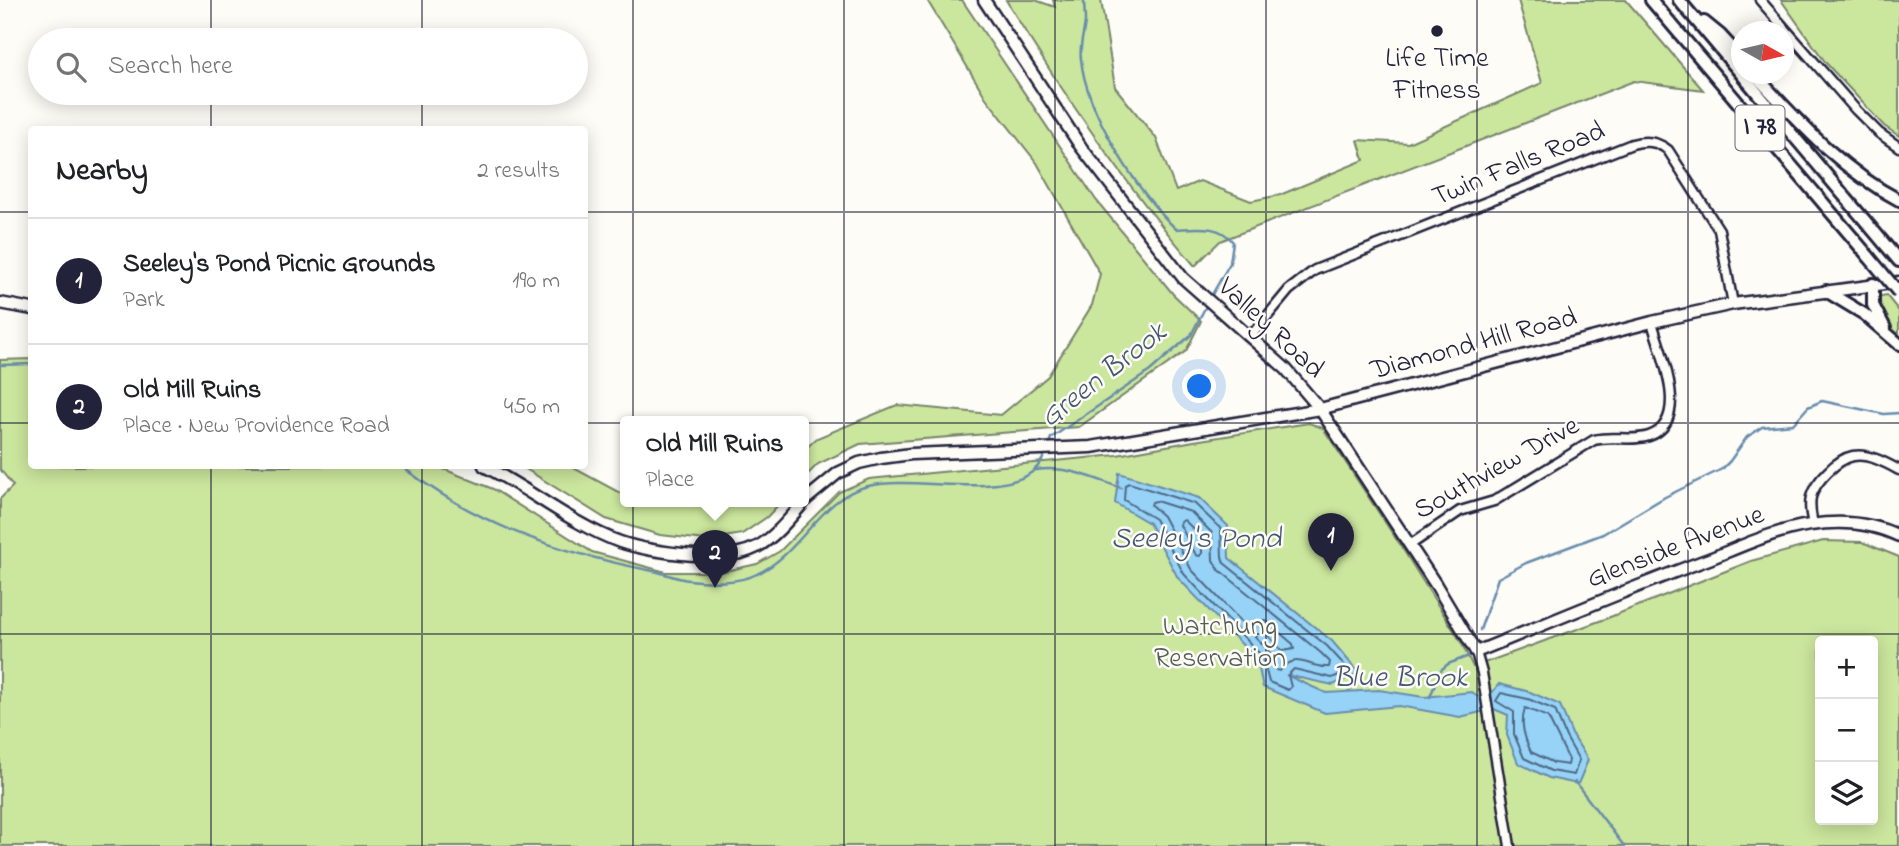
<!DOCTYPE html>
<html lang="en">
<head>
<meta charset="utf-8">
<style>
	:root { --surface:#fff; --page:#f2f2f2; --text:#202124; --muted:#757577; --line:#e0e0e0; --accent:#22223b }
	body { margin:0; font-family:"Indie Flower",sans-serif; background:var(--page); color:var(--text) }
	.controls { position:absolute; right:21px; bottom:21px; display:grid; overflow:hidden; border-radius:7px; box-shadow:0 4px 18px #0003 }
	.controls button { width:63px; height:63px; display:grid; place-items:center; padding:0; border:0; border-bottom:2px solid var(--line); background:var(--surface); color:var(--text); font:35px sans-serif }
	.compass { position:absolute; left:1731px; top:21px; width:63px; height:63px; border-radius:50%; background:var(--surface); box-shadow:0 4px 18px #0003; rotate:98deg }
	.you { position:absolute; left:1200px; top:387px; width:24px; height:24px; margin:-18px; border:5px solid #fff; border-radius:50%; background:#1a73e8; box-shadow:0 0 0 10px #1a73e833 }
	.badge { display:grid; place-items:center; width:46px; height:46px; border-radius:50%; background:var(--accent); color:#fff; font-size:23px; font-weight:700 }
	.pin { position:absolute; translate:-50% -58px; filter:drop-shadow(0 2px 4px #0008) }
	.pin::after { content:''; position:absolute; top:37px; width:24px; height:21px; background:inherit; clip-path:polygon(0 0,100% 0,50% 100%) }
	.popup { position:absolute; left:620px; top:416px; width:189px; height:91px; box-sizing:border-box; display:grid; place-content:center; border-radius:7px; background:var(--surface); filter:drop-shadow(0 2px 5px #0005); font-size:23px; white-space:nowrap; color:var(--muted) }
	.popup b { font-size:26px; color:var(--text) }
	.popup::after { content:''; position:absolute; left:50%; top:100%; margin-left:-14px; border:14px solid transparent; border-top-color:var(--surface) }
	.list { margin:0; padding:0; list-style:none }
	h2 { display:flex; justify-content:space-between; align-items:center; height:91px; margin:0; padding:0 28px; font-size:30px }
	h2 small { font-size:23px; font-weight:400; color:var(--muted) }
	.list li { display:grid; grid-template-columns:46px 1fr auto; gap:21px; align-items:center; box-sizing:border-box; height:126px; padding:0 28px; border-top:2px solid var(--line) }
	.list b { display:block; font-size:26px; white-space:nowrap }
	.list p { margin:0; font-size:23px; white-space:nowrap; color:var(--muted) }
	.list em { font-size:23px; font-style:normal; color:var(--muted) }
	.icon { flex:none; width:38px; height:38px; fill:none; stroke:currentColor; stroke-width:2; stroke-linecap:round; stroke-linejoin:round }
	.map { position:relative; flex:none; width:1899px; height:846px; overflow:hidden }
	.search { position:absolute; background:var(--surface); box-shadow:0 4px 18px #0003; left:28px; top:28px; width:560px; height:77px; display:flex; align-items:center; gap:18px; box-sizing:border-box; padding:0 24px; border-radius:38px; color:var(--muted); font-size:26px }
	.panel { position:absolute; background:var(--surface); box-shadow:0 4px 18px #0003; left:28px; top:126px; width:560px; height:343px; border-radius:7px }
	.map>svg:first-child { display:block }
</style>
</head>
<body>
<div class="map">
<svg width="1899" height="846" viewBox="0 0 1899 846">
	<rect width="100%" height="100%" fill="#fdfcf7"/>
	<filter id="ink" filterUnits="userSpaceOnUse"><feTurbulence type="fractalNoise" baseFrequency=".0143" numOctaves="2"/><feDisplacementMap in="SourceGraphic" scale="14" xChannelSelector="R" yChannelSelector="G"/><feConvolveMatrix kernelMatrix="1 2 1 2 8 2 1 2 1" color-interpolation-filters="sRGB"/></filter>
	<g filter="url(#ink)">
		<g fill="#cbe69d" stroke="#76846c" stroke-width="2" fill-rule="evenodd">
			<polygon points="927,0 962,0 1096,200 1173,294 1201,321 1186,351 1079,427 860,444 818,464 804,478 804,450 817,438 897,405 1001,415 1048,376 1092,305 1100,274 1037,163 986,98"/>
			<path d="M1006 0H1035L1055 7 1053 0H1101L1115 87 1156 138 1176 191 1200 181 1251 201 1280 195 1364 160 1358 140 1408 143 1542 83 1518 0H1626L1703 90 1634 81 1220 241 1195 266C1125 184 1062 93 1006 0Z"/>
			<polygon points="1781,0 1899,0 1899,136 1884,126 1826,63"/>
			<path d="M1886 295 1899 311V338C1887 327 1878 314 1877 297Z"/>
			<path d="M31 359 32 466H436L493 489 592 552 666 572H721L757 564 780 551 839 492 869 479 1117 455 1194 441 1309 423 1323 428 1404 551 1461 642 1473 667 1605 619 1751 561 1823 541 1862 542 1899 557V846H0V499L13 486 0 469V360ZM1820 641H1873V820H1820Z"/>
			<polygon points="521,466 570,466 620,493 626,493 626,502 781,502 767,517 742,534 706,540 660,535 606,519"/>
		</g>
		<polygon fill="#96d3f7" stroke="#688cac" stroke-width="2" points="1119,473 1199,498 1228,526 1229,558 1332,641 1359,673 1333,685 1286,675 1326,693 1379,690 1424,697 1472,692 1478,697 1491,694 1499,684 1530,692 1560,705 1572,734 1588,760 1578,784 1549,778 1518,763 1507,735 1508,715 1494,709 1460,717 1399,706 1325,713 1263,687 1257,660 1178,578 1149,523 1115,503"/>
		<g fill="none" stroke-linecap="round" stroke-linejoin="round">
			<g stroke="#506986" stroke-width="2">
				<polygon points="1129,483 1195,504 1221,529 1222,557 1224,563 1327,646 1347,668 1346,672 1332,678 1294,669 1288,675 1291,687 1288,690 1269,682 1262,656 1184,574 1155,519 1124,500 1125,485"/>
				<path d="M1156 501 1191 512 1212 533 1213 560 1218 569 1321 653 1330 662 1329 667C1309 669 1296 650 1280 671L1276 670 1269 651 1191 569 1163 516 1151 505 1152 502Z"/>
				<polygon points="1184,520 1202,537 1202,553 1200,556 1196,555 1180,525 1181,522"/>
				<polygon points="1260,621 1265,620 1293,644 1294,649 1282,651 1260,626"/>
				<polygon points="1501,693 1528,699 1555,710 1566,737 1579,760 1574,775 1551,771 1524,758 1514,734 1514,712 1496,701"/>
				<path d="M1525 708 1548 717 1569 760 1568 765 1554 763 1531 752C1524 737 1520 723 1525 708Z"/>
			</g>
			<g stroke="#688cac" stroke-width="2.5">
				<path d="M1084 0C1084 7 1085 14 1085 21 1084 34 1079 46 1081 59 1086 112 1138 193 1176 229 1197 228 1220 224 1233 242L1230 263 1210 298"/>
				<polyline points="0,365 32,364"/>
				<polyline points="1048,446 1051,438 1150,371 1191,335 1207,304"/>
				<path d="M401 466C479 526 557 552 653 571 665 573 677 579 689 580 709 583 739 583 757 574 801 554 820 497 868 486 913 476 987 496 1026 476 1036 471 1042 462 1046 452"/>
				<path d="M1036 470C1065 465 1094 478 1121 488"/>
				<polyline points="1480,630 1498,578 1526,563 1603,534 1665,497 1722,469 1730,461 1747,437 1762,427 1793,424 1808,407 1822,401 1884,414 1899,413"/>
				<polyline points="1441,670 1448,664 1469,656"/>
				<polyline points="1430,697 1438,677"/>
				<polyline points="1575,782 1624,846"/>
			</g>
			<defs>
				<g id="minor">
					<polyline points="1760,0 1856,110 1879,133 1899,147"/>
					<path d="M1250 337 1289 290 1315 270 1632 144C1646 140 1657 141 1668 150L1719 230 1733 304"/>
					<path d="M1813 524C1811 515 1809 507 1811 497 1815 482 1837 459 1853 456 1868 453 1886 463 1899 470"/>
					<path d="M1410 545 1460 511 1494 501 1594 440C1612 435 1631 442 1649 436 1692 421 1660 352 1652 322"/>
					<polyline points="1476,652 1482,673 1510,846"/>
				</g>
				<g id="major">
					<path d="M984 0 1081 147 1183 278 1286 369 1320 409 1436 585 1476 652C1553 621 1630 588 1709 559 1742 546 1776 530 1810 525 1842 520 1871 522 1899 536"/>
					<polyline points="0,303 32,309"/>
					<path d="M484 466C530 489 571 524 620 542 643 550 669 553 694 555 715 557 737 557 757 547 775 537 790 518 804 502"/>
					<polyline points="804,501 838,473 859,463 881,458 911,454 1091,447 1320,409 1652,322 1733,304 1899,282"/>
				</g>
				<g id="highway">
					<polyline points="1651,0 1869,257"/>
					<polyline points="1679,0 1899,261"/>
					<polyline points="1704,22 1720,35 1742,59"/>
					<path d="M1754 74C1798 121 1841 170 1899 200"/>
					<polyline points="1873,284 1873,305 1885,328"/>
					<polyline points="1826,291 1864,314 1899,344"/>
				</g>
			</defs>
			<use href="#minor" stroke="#22223b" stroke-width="13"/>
			<use href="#major" stroke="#22223b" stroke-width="15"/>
			<use href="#highway" stroke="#22223b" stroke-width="16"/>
			<use href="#minor" stroke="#fdfcf7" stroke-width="8"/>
			<use href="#major" stroke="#fdfcf7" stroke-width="10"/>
			<use href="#highway" stroke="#fdfcf7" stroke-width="10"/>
			<defs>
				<polyline id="highway-bridge" points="1869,257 1899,293"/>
			</defs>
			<use href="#highway-bridge" stroke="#22223b" stroke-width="16" stroke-linecap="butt"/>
			<use href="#highway-bridge" stroke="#fdfcf7" stroke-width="10"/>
		</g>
	</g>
	<path fill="none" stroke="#22223b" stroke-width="2" stroke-opacity="0.55" d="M211 0V40M422 0V40M633 0V846M844 0V846M1055 0V846M1266 0V846M1477 0V846M1688 0V846M211 93V130M422 93V130M0 212H32M584 212H1899M0 423H32M584 423H1899M211 466V846M422 466V846M0 634H1899"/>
	<circle fill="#22223b" stroke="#fdfcf7" stroke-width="2.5" cx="1437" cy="31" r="7"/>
	<g text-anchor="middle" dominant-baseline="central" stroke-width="5" stroke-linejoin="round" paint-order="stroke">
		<rect fill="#fdfcf7" stroke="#646373" stroke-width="2" x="1735.5" y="105.5" width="49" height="45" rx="5"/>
		<g font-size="26" font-weight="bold" fill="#22223b">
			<text x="1760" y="128">I 78</text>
		</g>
		<g font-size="28" fill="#22223b" stroke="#fdfcf7">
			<text x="1437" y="59">Life Time<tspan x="1437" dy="32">Fitness</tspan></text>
		</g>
		<g font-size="28" fill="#22223b" stroke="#fdfcf7">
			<text transform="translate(1519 165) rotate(-22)">Twin Falls Road</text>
			<text transform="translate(1270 329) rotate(43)">Valley Road</text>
			<text transform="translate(1474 345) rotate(-15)">Diamond Hill Road</text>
			<text transform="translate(1497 469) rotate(-29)">Southview Drive</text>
			<text transform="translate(1676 548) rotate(-21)">Glenside Avenue</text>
		</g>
		<g font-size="28" fill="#555d58" stroke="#fdfcf7">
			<text x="1220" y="627">Watchung<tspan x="1220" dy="32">Reservation</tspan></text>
		</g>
		<g font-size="30" font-style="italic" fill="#455773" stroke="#fdfcf7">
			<text transform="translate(1104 376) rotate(-38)">Green Brook</text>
			<text x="1196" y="540">Seeley's Pond</text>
			<text x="1400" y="679">Blue Brook</text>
		</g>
	</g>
</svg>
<div class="controls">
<button>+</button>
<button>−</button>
<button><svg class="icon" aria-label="layers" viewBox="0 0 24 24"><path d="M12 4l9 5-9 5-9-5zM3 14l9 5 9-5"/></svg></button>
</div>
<svg class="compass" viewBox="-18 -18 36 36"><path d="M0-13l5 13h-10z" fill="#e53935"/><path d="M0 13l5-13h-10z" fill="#757577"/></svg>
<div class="you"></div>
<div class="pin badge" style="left:1331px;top:571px">1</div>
<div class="pin badge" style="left:715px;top:588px">2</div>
<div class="popup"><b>Old Mill Ruins</b>Place</div>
<div class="search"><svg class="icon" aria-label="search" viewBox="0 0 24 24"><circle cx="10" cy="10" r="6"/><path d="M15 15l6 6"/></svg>Search here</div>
<section class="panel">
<h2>Nearby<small>2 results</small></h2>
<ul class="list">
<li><span class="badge">1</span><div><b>Seeley's Pond Picnic Grounds</b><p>Park</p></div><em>190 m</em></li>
<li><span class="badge">2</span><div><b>Old Mill Ruins</b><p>Place · New Providence Road</p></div><em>450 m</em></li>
</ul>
</section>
</div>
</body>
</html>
